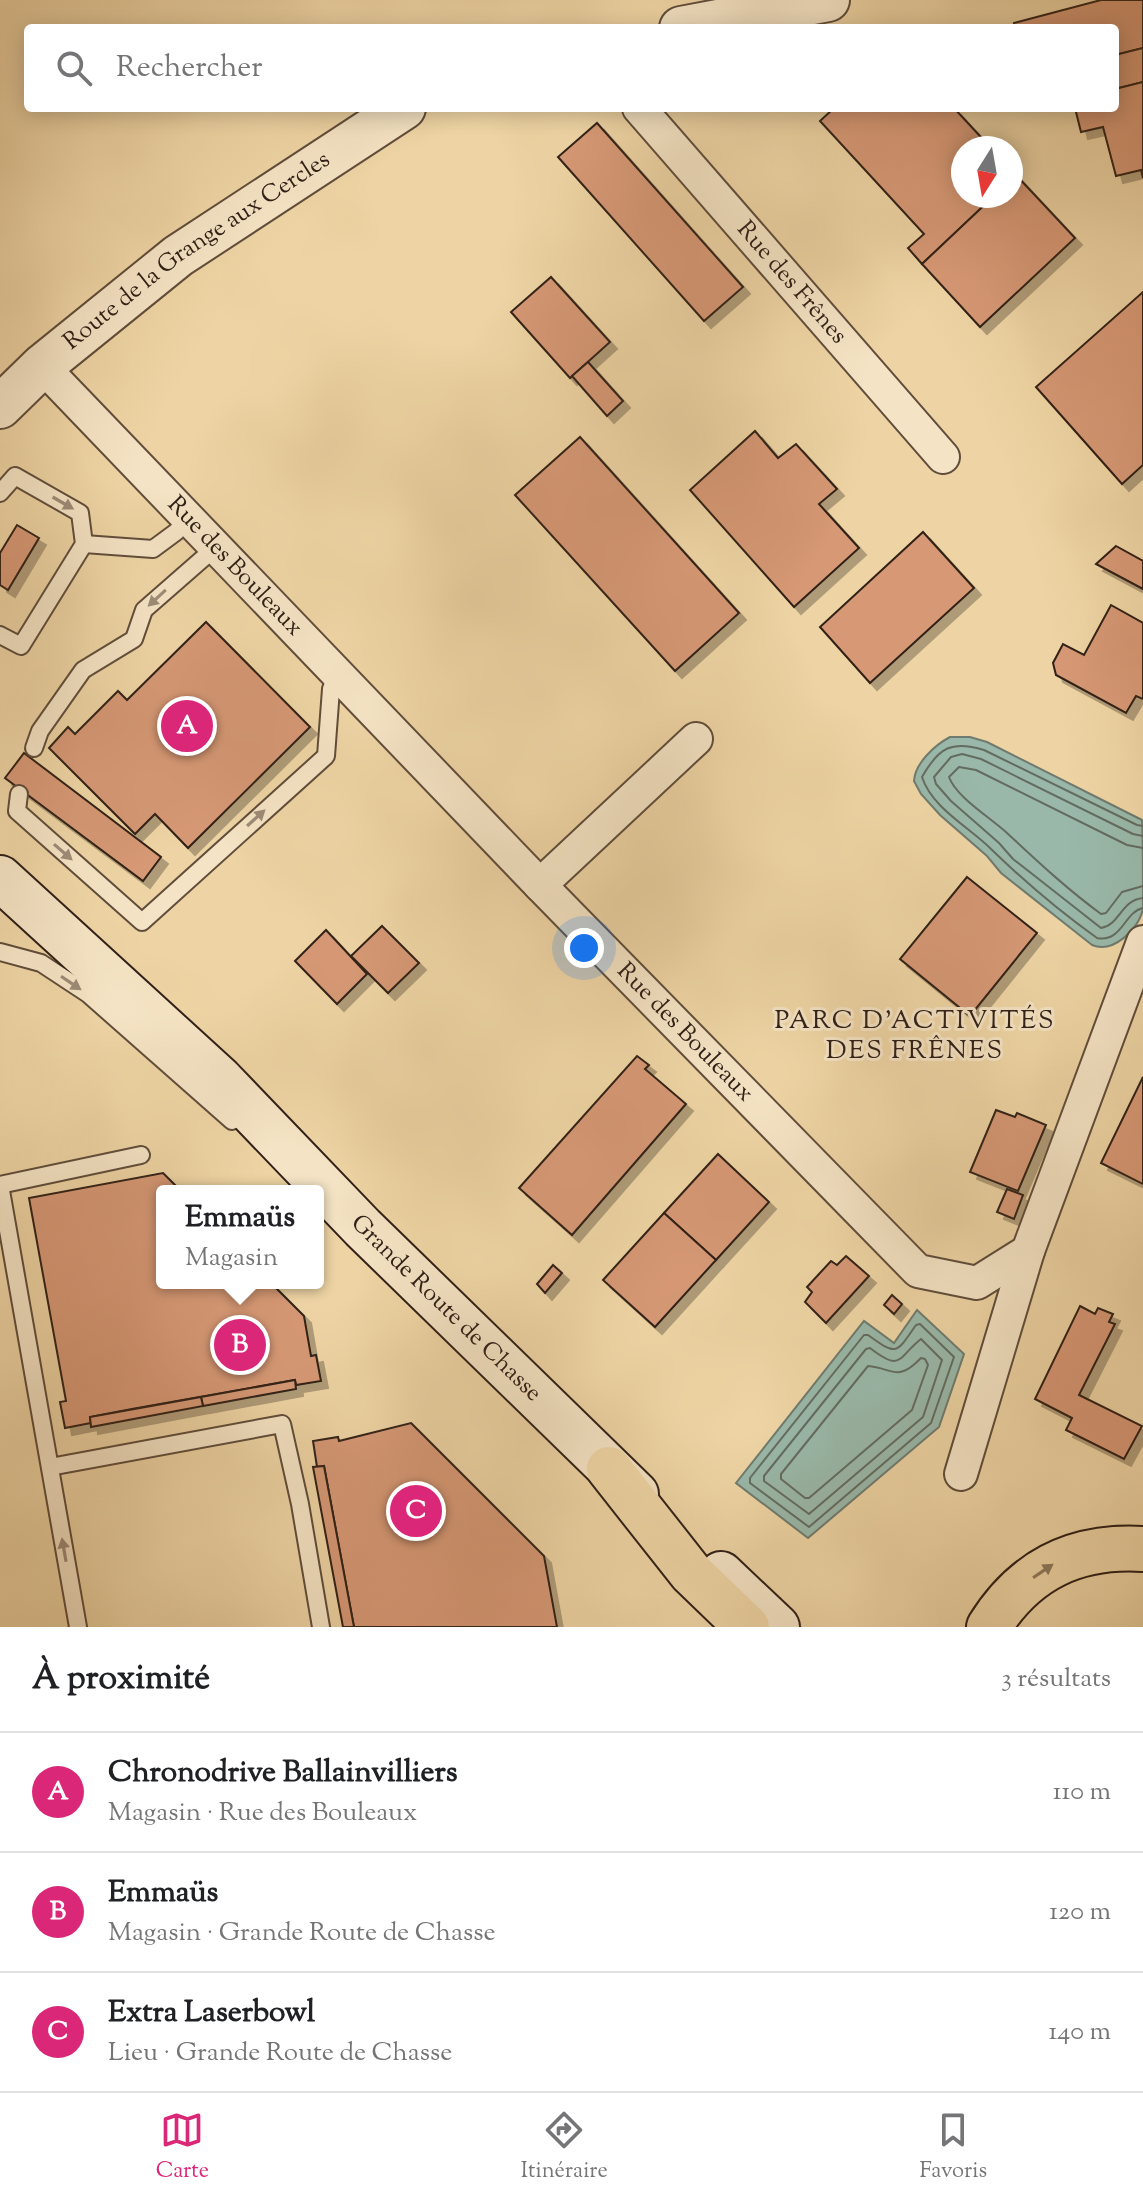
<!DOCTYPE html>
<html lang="fr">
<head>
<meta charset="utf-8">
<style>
	:root { --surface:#fff; --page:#f2f2f2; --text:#202124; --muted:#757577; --line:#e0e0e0; --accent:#db2777 }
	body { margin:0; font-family:"Sorts Mill Goudy",serif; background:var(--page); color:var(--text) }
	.compass { position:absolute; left:951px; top:136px; width:72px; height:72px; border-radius:50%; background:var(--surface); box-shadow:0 4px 20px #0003; rotate:191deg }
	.you { position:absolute; left:584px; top:948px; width:28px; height:28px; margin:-20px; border:6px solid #fff; border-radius:50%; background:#1a73e8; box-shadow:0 0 0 12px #1a73e833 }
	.badge { display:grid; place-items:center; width:52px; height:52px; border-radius:50%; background:var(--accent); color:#fff; font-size:26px; font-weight:700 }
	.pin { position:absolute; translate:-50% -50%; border:4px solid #fff; box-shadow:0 2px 8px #0006 }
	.popup { position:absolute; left:156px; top:1185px; width:168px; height:104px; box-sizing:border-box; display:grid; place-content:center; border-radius:8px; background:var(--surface); filter:drop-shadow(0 2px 6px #0005); font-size:26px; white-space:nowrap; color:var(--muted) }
	.popup b { font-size:30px; color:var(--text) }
	.popup::after { content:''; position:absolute; left:50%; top:100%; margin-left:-16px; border:16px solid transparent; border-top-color:var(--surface) }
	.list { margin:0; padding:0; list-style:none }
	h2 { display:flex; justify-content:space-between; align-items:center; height:104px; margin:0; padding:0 32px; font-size:34px }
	h2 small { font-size:26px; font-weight:400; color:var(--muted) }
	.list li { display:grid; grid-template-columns:52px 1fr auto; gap:24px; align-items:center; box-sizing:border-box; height:120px; padding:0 32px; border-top:2px solid var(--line) }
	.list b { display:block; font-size:30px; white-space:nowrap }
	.list p { margin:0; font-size:26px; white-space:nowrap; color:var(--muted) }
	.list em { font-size:26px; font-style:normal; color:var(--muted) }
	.icon { flex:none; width:44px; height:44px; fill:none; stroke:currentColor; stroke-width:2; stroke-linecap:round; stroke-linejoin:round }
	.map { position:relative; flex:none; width:1143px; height:1627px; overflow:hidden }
	.search { position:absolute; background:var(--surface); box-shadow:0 4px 20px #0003; left:24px; right:24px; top:24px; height:88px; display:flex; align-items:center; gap:20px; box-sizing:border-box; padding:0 28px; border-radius:8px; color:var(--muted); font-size:30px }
	.sheet { height:464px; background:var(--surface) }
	nav { display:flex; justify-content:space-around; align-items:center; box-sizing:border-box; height:112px; border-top:2px solid var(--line); background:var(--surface); font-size:22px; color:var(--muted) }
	nav a { display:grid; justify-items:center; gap:4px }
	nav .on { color:var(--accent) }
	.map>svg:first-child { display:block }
</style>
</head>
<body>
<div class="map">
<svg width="1143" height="1627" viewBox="0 0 1143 1627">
	<defs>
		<filter id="shadow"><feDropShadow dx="7" dy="7" stdDeviation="0" flood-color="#0004"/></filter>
	</defs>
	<rect width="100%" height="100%" fill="#eed4a4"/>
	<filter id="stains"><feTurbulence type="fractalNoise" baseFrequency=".0025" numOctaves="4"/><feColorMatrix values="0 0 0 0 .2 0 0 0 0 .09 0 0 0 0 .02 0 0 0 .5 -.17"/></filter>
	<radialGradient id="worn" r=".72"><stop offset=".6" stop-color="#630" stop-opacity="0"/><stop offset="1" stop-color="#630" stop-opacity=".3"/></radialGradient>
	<g fill="#99b8a9" stroke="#6f7b6f" stroke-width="2">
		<path d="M950 737H970L987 742 1142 820C1143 839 1143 891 1143 909 1139 929 1113 954 1092 945L1001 873 987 856 940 815 921 794 914 781C915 763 935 745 950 737Z"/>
		<polygon points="917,1310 964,1354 939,1427 808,1538 736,1483 864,1321 894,1343"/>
	</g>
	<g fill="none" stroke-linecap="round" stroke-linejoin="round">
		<g stroke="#646c60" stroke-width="2">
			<path d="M1143 826 1137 825 984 750C952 740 939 747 922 777 932 808 969 827 991 849 1024 881 1059 911 1097 938 1122 943 1124 912 1143 908"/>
			<path d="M1143 836 1133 834 981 759 962 754 951 757 934 777 936 784 951 801 999 843 1013 859 1101 928C1120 925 1121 900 1143 898"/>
			<path d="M1143 848 1127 845 976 770 959 767 949 777C956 797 991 818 1007 833 1037 861 1067 889 1101 914L1106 913 1122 892 1143 886"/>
			<path d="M920 1324 954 1357 931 1423 809 1527 750 1483V1478L864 1335H868C897 1356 896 1354 916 1325Z"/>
			<path d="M921 1339 942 1360 923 1417 809 1514 764 1481V1476L866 1349 870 1348C902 1373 898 1357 921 1339Z"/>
			<path d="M921 1358 925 1359 928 1365 912 1410 809 1498H805L781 1479V1474L868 1366C893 1368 897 1383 921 1358Z"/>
		</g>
	</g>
	<g fill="#d69875" stroke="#302018" stroke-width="2" filter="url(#shadow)">
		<polygon points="1101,0 1143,0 1143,48 1115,55 1115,28 1015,28 1014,23"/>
		<polygon points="1143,48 1143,82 1115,89 1115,55"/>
		<polygon points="1143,82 1143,178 1141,170 1116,176 1103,127 1081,132 1075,108 1115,108 1115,89"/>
		<polygon points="834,108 954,108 991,148 963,148 963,196 994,196 922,264 908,248 924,234 820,121"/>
		<polygon points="597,123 743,287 704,321 558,157"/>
		<polygon points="1016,175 1075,238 980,327 922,264 994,196 1011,196 1011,180"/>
		<polygon points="551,277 610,342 570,378 511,312"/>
		<polygon points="1143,292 1143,465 1122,484 1036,387"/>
		<polygon points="588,362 623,401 607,416 572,376"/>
		<polygon points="755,431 778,458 796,444 837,489 819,504 859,548 794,607 690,490"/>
		<polygon points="580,437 739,613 675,671 515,495"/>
		<polygon points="17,525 39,538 8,590 0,585 0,553"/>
		<polygon points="923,532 974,588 870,683 820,627"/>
		<polygon points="1116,546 1143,561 1143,589 1096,564"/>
		<polygon points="1111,605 1143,623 1143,699 1136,696 1126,713 1056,675 1053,663 1063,644 1084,655"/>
		<polygon points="206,622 310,727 188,848 155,814 135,834 49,748 68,727 75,734 118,691 127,700"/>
		<polygon points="24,753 161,857 143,881 5,778"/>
		<polygon points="967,877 1037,933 970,1016 900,959"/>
		<polygon points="382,926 419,963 388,993 351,956"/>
		<polygon points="326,930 367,974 337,1004 295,961"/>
		<polygon points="637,1056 649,1065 645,1069 686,1104 572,1235 519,1188"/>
		<polygon points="1143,1077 1143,1184 1101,1163"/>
		<polygon points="996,1110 1015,1117 1017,1113 1046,1125 1018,1191 970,1172"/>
		<polygon points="718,1154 769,1202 716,1260 664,1213"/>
		<polygon points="163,1173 181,1191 162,1191 162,1283 271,1283 304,1316 311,1356 316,1355 321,1381 296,1385 295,1380 132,1409 90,1417 91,1423 65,1428 60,1402 66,1401 29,1198"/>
		<polygon points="1007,1189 1023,1195 1014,1219 997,1212"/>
		<polygon points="664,1213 716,1260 655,1327 603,1280"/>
		<polygon points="846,1256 869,1276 826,1323 805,1302 812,1292 807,1287 831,1261 837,1265"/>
		<polygon points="553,1265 562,1273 545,1293 537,1284"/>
		<polygon points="892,1295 902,1304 894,1314 884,1305"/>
		<polygon points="1080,1306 1095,1314 1098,1308 1113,1314 1109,1322 1115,1324 1079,1395 1142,1426 1124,1459 1066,1430 1072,1418 1035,1399"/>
		<polygon points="295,1380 296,1389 203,1406 201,1397"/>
		<polygon points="201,1397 203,1406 91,1427 90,1417"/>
		<polygon points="411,1423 544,1556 557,1627 354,1627 324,1466 317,1467 313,1441 338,1437 339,1441"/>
		<polygon points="324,1466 354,1627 343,1627 313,1467"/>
	</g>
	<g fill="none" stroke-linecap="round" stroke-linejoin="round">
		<defs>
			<g id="service">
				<polyline points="0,493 15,476 80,513 84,544 21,646 0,635"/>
				<polyline points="84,544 153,549 176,532 189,518"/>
				<polyline points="34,748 40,731 83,670 134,639 144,610 216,547"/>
				<polyline points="19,794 17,811 142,922 326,756 331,689 337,673"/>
				<polyline points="0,952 41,963 88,994 232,1121"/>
				<polyline points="0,1185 78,1627"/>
				<polyline points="0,1185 141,1155"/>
				<polyline points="50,1467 282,1424 300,1504 321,1627"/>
			</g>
			<g id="minor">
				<path id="s1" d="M639 108 943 457"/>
				<path id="s2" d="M42 366 540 885 918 1271 977 1283 1028 1251 1143 942"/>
				<polyline points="540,885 696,739"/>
				<polyline points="961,1474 1028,1251"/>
			</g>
			<g id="tertiary">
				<polyline points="681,28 828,0"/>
				<path id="s3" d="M0 407 42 366 178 256 404 108"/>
			</g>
			<g id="secondary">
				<path id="s4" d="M0 878 220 1079 363 1228 636 1494"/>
				<polyline points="721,1574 777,1627"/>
			</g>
			<g id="trunk">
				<polyline points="609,1469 691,1573 747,1627"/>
				<path d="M989 1627C1025 1569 1076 1545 1143 1549"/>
			</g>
		</defs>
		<use href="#service" stroke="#604d3b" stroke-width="20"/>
		<use href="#minor" stroke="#604d3b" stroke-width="36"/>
		<use href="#tertiary" stroke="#604d3b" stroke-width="46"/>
		<use href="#secondary" stroke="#302018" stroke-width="48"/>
		<use href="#trunk" stroke="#302018" stroke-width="48"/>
		<use href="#service" stroke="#f4e3c4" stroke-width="16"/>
		<use href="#minor" stroke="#f4e3c4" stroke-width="32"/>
		<use href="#tertiary" stroke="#f4e3c4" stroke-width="42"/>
		<use href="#secondary" stroke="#f4e3c4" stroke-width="44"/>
		<use href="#trunk" stroke="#eed4a4" stroke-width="44"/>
	</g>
	<defs><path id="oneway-solid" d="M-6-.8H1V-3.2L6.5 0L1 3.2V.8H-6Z" transform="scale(2)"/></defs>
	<g fill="#9c8b77">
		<use href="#oneway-solid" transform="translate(63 503) rotate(30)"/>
		<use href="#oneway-solid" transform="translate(157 598) rotate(137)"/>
		<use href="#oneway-solid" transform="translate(256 818) rotate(-42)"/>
		<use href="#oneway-solid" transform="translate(63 852) rotate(41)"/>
		<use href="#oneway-solid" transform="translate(71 983) rotate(34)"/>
		<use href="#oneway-solid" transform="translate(64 1550) rotate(-100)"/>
	</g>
	<use fill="#8f7a5e" href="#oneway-solid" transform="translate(1043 1571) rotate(-34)"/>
	<g text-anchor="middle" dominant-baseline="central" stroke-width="6" stroke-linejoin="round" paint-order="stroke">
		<g font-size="24" fill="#302018" stroke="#f4e3c4">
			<text stroke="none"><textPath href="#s3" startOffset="252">Route de la Grange aux Cercles</textPath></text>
			<text stroke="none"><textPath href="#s1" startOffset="232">Rue des Frênes</textPath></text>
			<text stroke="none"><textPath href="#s2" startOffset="278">Rue des Bouleaux</textPath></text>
			<text stroke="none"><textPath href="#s2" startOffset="926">Rue des Bouleaux</textPath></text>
			<text stroke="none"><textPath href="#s4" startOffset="620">Grande Route de Chasse</textPath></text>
		</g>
		<g font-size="26" letter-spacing="2" fill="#302018" stroke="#f4e3c4">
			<text x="915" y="1021">PARC D'ACTIVITÉS<tspan x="915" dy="30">DES FRÊNES</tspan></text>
		</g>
	</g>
	<rect width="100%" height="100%" filter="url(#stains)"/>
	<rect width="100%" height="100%" fill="url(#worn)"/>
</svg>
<svg class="compass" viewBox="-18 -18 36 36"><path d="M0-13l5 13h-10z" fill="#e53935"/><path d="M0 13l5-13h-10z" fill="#757577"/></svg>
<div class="you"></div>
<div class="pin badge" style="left:187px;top:726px">A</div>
<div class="pin badge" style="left:240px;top:1345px">B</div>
<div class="popup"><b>Emmaüs</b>Magasin</div>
<div class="pin badge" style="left:416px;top:1511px">C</div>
<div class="search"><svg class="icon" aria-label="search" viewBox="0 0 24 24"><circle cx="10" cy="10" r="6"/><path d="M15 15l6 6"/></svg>Rechercher</div>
</div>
<section class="sheet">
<h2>À proximité<small>3 résultats</small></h2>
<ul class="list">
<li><span class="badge">A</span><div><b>Chronodrive Ballainvilliers</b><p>Magasin · Rue des Bouleaux</p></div><em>110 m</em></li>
<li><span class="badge">B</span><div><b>Emmaüs</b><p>Magasin · Grande Route de Chasse</p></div><em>120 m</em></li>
<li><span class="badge">C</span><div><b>Extra Laserbowl</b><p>Lieu · Grande Route de Chasse</p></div><em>140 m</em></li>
</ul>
</section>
<nav>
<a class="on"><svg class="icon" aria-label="map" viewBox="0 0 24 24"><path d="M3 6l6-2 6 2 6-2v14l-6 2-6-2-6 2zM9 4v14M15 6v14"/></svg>Carte</a>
<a><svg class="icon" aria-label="directions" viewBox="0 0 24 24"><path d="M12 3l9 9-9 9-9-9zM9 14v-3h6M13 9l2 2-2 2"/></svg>Itinéraire</a>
<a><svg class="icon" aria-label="saved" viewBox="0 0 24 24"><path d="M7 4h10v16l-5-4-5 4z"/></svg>Favoris</a>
</nav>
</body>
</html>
